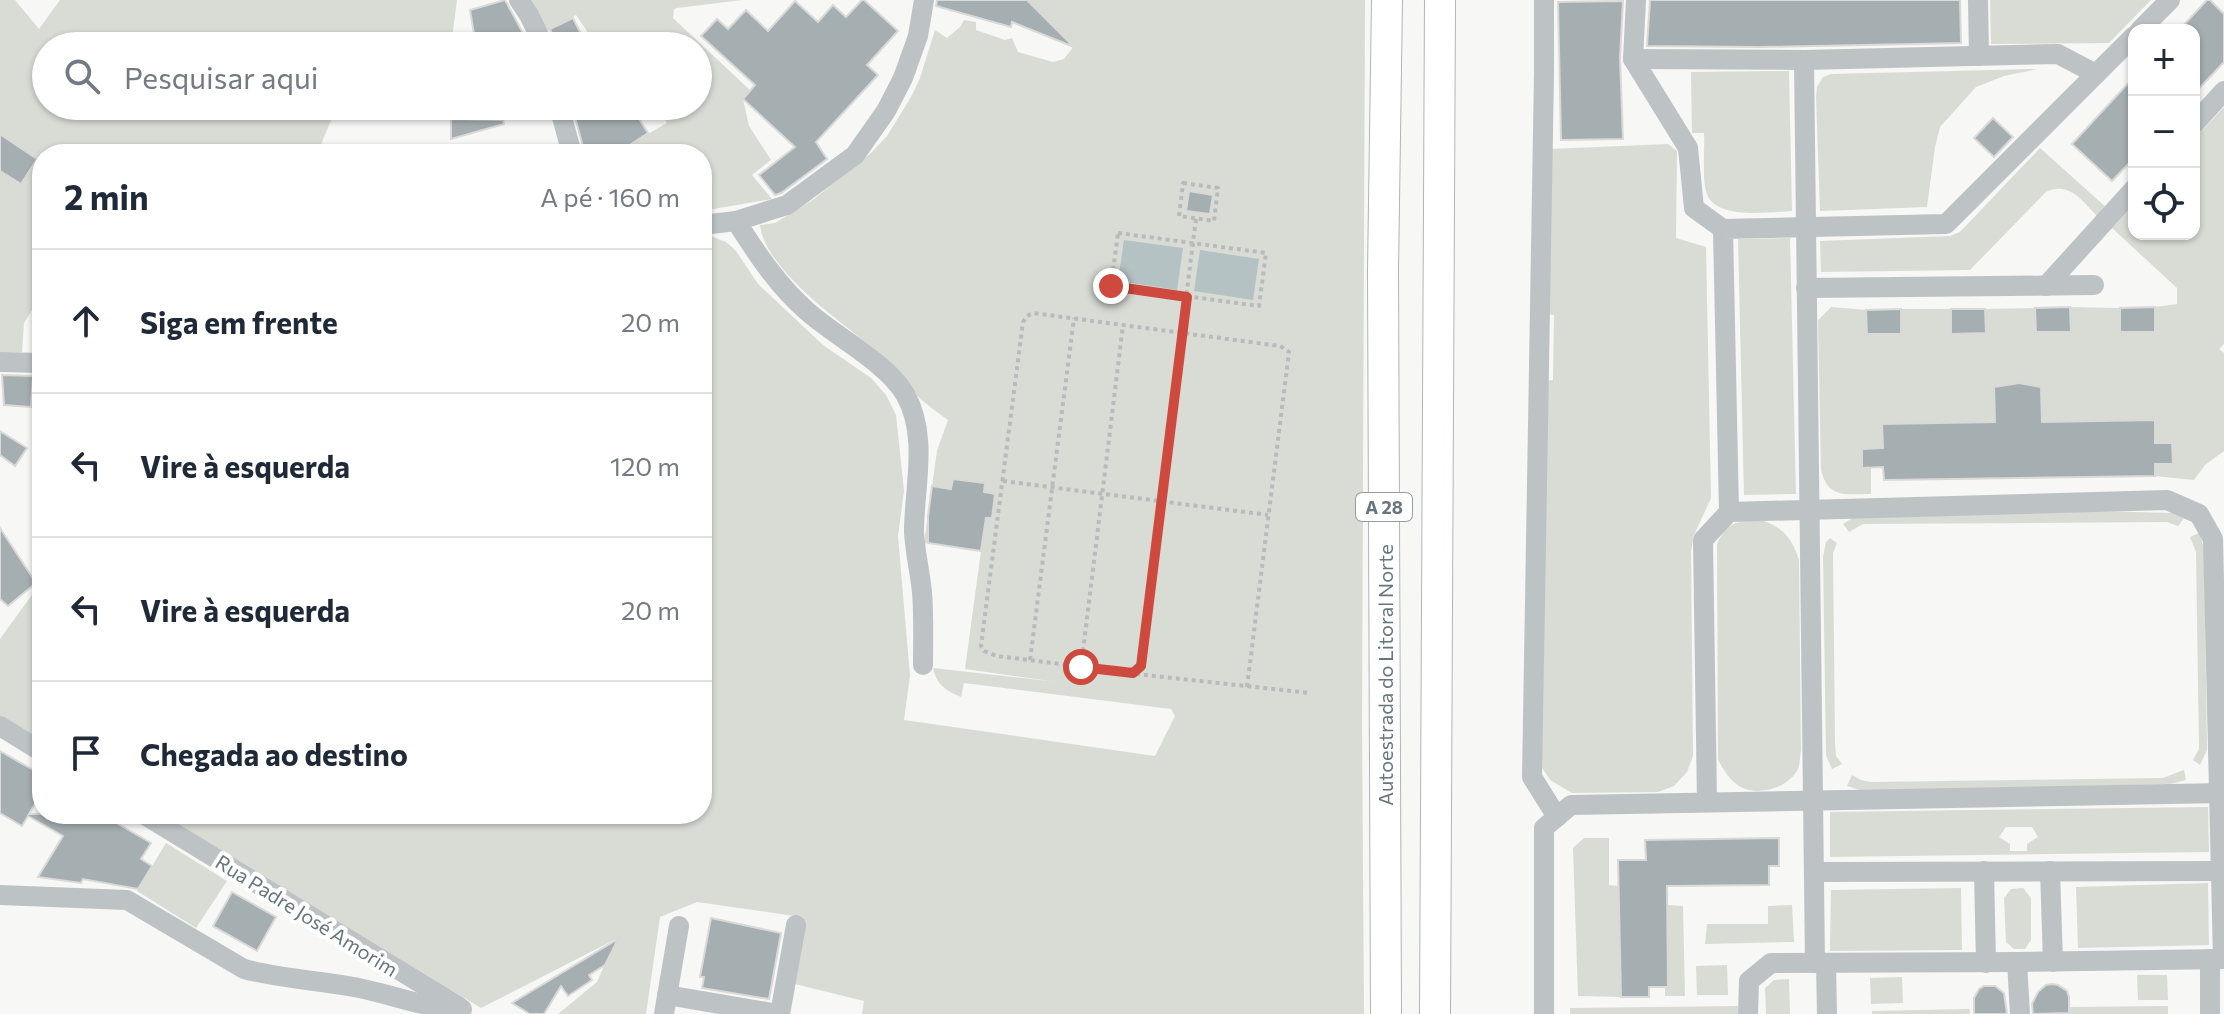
<!DOCTYPE html>
<html lang="pt">
<head>
<meta charset="utf-8">
<style>
	:root { --surface:#fff; --page:#f6f6f7; --text:#1f2937; --muted:#747a83; --line:#e0e1e3 }
	body { margin:0; font-family:Commissioner,sans-serif; background:var(--page); color:var(--text) }
	.controls { position:absolute; right:24px; top:24px; display:grid; overflow:hidden; border-radius:16px; box-shadow:0 2px 6px #0004 }
	.controls button { width:72px; height:72px; display:grid; place-items:center; padding:0; border:0; border-bottom:2px solid var(--line); background:var(--surface); color:var(--text); font:40px sans-serif }
	.stop { position:absolute; width:24px; height:24px; margin:-18px; border:6px solid #cf4a3e; border-radius:50%; background:#fff }
	.stop.end { background:#cf4a3e; border-color:#fff; box-shadow:0 2px 8px #0008 }
	.list { margin:0; padding:0; list-style:none }
	h2 { display:flex; justify-content:space-between; align-items:center; height:104px; margin:0; padding:0 32px; font-size:34px }
	h2 small { font-size:26px; font-weight:400; color:var(--muted) }
	.list li { display:grid; grid-template-columns:52px 1fr auto; gap:24px; align-items:center; box-sizing:border-box; height:144px; padding:0 32px; border-top:2px solid var(--line) }
	.list b { display:block; font-size:30px; white-space:nowrap }
	.list em { font-size:26px; font-style:normal; color:var(--muted) }
	.icon { flex:none; width:44px; height:44px; fill:none; stroke:currentColor; stroke-width:2; stroke-linecap:round; stroke-linejoin:round }
	.map { position:relative; flex:none; width:2224px; height:1014px; overflow:hidden }
	.search { position:absolute; background:var(--surface); box-shadow:0 2px 6px #0004; left:32px; top:32px; width:680px; height:88px; display:flex; align-items:center; gap:20px; box-sizing:border-box; padding:0 28px; border-radius:44px; color:var(--muted); font-size:30px }
	.panel { position:absolute; background:var(--surface); box-shadow:0 2px 6px #0004; left:32px; top:144px; width:680px; height:680px; border-radius:32px }
	.map>svg:first-child { display:block }
</style>
</head>
<body>
<div class="map">
<svg width="2224" height="1014" viewBox="0 0 2224 1014">
	<rect width="100%" height="100%" fill="#f7f7f5"/>
	<g fill="#d8dcd5" fill-rule="evenodd">
		<polygon points="0,0 15,0 39,29 60,0 457,0 451,46 46,46 46,106 337,106 317,154 42,154 42,294 24,323 22,352 2,353 0,352"/>
		<polygon points="531,0 742,0 677,8 674,9 673,18 751,91 743,99 749,126 771,160 752,175 772,199 702,211 702,154 613,154 667,123 660,110 649,115 643,106 698,106 698,46 597,46 576,15 561,25 542,33"/>
		<path d="M1027 0H1365L1362 722 1364 1014H862L864 1001 791 983 802 917 697 902 660 917 646 1014H558L597 982 616 939 481 1008 160 814H702V239L713 237 726 242 736 251 758 284 823 345 871 378 886 395 896 415 904 491 898 536 910 676 904 720 1155 756 1175 716 1171 709 964 683 961 697C946 691 936 684 933 668L1057 682 965 669 981 551 924 543 937 451 948 420C936 411 924 403 914 393 902 381 893 366 881 355 848 326 765 272 760 225L775 223 814 199 871 153 887 136 911 97 920 78 935 30 947 38 960 27 964 20 976 22V30L1005 40 1012 38 1018 52 1053 62 1064 59 1074 46Z"/>
		<polygon points="1990,0 2151,0 2109,43 1991,44"/>
		<polygon points="2038,69 2004,76 1976,87 1940,127 1935,147 1927,207 1820,211 1816,97 1817,87 1823,77 1831,74"/>
		<path d="M1789 71 1792 211C1769 212 1713 221 1706 191 1702 177 1705 148 1704 133H1692L1691 72Z"/>
		<polygon points="361,106 441,106 438,119"/>
		<path d="M2224 107V344L2219 349 2224 353V451L2205 465 2194 480 2155 476V464L2173 463 2172 444 2155 443 2154 420 2042 422 2041 387 2019 383 1994 387 1995 422 1883 448 1862 449V468H1871V494C1846 494 1827 499 1821 469L1818 320 1831 307 1866 310 1867 334H1901V309H1951V334L1985 333V309L2035 308 2036 332H2070V307L2120 308V332H2155V307L2177 304V288L2112 228 2134 204V234H2194V139Z"/>
		<polygon points="1668,144 1677,151 1676,238 1706,247 1711,498 1694,535 1691,551 1693,756 1687,772 1674,786 1658,792 1572,793 1550,780 1539,763 1545,381 1553,380 1554,315 1547,314 1550,149"/>
		<path d="M2040 148 2108 209 2099 218C2084 203 2070 180 2046 192L1970 270 1821 272 1820 241 1950 236 1960 232Z"/>
		<polygon points="1790,238 1796,494 1744,495 1738,239"/>
		<polygon points="2096,511 2172,513 2184,518 2178,526 2167,522 1863,524 1849,532 1843,524 1851,519 1860,516"/>
		<path d="M1762 520C1783 528 1792 538 1799 560L1801 750C1800 755 1800 764 1798 769 1789 787 1761 796 1743 788 1730 782 1724 770 1718 760L1717 544C1728 520 1737 522 1762 520Z"/>
		<polygon points="2199,533 2204,547 2207,750 2200,765 2193,760 2199,749 2196,552 2190,537"/>
		<polygon points="1830,538 1837,543 1833,553 1835,742 1836,756 1842,764 1832,769 1826,755 1823,557 1826,542"/>
		<polygon points="42,581 42,743 0,718 0,639"/>
		<polygon points="2184,770 2186,780 2170,784 1863,791 1847,786 1852,775 1861,780 1871,782 2163,778"/>
		<path d="M2208 807 2209 852 1830 857V812ZM2006 827H2032L2038 837 2027 844V851H2010V844L1999 837Z"/>
		<polygon points="1584,838 1609,838 1609,885 1619,886 1621,997 1578,996 1573,848"/>
		<polygon points="166,843 227,881 196,928 137,891"/>
		<polygon points="2208,883 2209,945 2078,948 2076,887"/>
		<polygon points="1961,888 1962,950 1830,951 1831,890"/>
		<polygon points="2023,888 2031,898 2031,940 2025,949 2014,949 2006,942 2004,898 2011,889"/>
		<polygon points="1667,905 1683,906 1685,996 1665,996 1665,987 1668,987"/>
		<polygon points="1792,905 1794,942 1705,944 1707,924 1768,924 1768,906"/>
		<polygon points="1727,965 1728,995 1697,995 1696,966"/>
		<polygon points="2137,975 2167,975 2168,1000 2138,1000"/>
		<polygon points="1902,977 1903,1003 1871,1004 1870,978"/>
		<polygon points="1789,979 1790,1014 1766,1014 1765,988 1774,980"/>
		<polygon points="1738,1006 1738,1014 1570,1014 1570,1008"/>
		<polygon points="2168,1006 2168,1014 2066,1014 2069,1013 2069,1007"/>
		<polygon points="1970,1009 1970,1014 1872,1014 1872,1011"/>
	</g>
	<g fill="#b5c2c4">
		<polygon points="1124,240 1183,248 1177,290 1118,281"/>
		<polygon points="1200,250 1259,259 1253,300 1194,291"/>
	</g>
	<g fill="#a5aeb1" stroke="#d9d9d7" stroke-width="2">
		<polygon points="505,0 530,46 476,46 470,10"/>
		<polygon points="862,0 864,0 898,31 867,65 878,75 816,142 827,159 781,193 775,195 759,175 795,147 743,99 755,85 701,36 717,19 728,29 746,10 768,31 795,1 818,22 833,5 846,17"/>
		<polygon points="937,0 1027,0 1074,47 1012,22 1011,27 936,6"/>
		<polygon points="1960,0 1961,43 1760,47 1647,46 1650,0"/>
		<polygon points="2207,0 2210,0 2224,14 2224,62 2194,94 2194,30 2179,30"/>
		<polygon points="1623,1 1620,58 1623,139 1561,140 1558,2"/>
		<polygon points="573,18 587,46 557,46 550,29"/>
		<polygon points="2134,77 2134,158 2112,181 2072,144"/>
		<polygon points="572,106 631,106 648,133 616,154 585,154"/>
		<polygon points="1993,118 2013,137 1994,157 1974,138"/>
		<polygon points="451,119 503,120 504,124 451,139"/>
		<polygon points="0,134 37,159 21,184 0,171"/>
		<polygon points="1189,191 1213,195 1210,214 1186,211"/>
		<polygon points="2070,307 2071,332 2036,332 2035,308"/>
		<polygon points="2155,307 2155,332 2120,332 2120,308"/>
		<polygon points="1901,309 1901,334 1867,334 1866,310"/>
		<polygon points="1951,309 1985,309 1986,333 1951,334"/>
		<polygon points="2,375 33,376 31,407 4,405"/>
		<polygon points="2019,383 2041,387 2042,422 2155,420 2155,443 2172,443 2173,464 2155,464 2155,476 1884,480 1883,467 1862,468 1862,449 1883,448 1882,424 1995,422 1994,387"/>
		<polygon points="0,431 27,448 15,466 0,455"/>
		<polygon points="953,479 985,483 984,492 995,494 992,518 986,518 981,551 928,543 928,516 932,486 951,489"/>
		<polygon points="0,528 36,583 8,606 0,599"/>
		<polygon points="0,751 42,775 42,792 29,814 101,814 151,843 141,859 152,866 138,889 83,879 81,883 38,877 63,836 28,816 22,826 0,813"/>
		<polygon points="1779,838 1779,866 1769,866 1769,885 1667,886 1668,987 1649,987 1649,997 1621,997 1618,860 1646,860 1645,840"/>
		<polygon points="232,892 276,917 257,951 213,926"/>
		<polygon points="711,918 781,933 769,999 702,988 704,977 700,977"/>
		<polygon points="618,939 605,965 589,975 592,980 568,996 561,986 544,1014 530,1014 512,1003"/>
		<polygon points="2052,984 2058,985 2067,991 2069,997 2069,1013 2033,1014 2032,1004 2038,992 2046,985"/>
		<polygon points="1984,986 1995,986 2004,993 2007,1014 1974,1014 1974,998 1979,989"/>
	</g>
	<g fill="none" stroke-linecap="round" stroke-linejoin="round">
		<defs>
			<g id="highway">
				<polyline points="1386,1014 1383,271 1387,0"/>
				<polyline points="1435,1014 1440,0"/>
			</g>
		</defs>
		<use href="#highway" stroke="#b1b5b7" stroke-width="32"/>
		<g stroke="#b7bbbc" stroke-width="4" stroke-dasharray="4 4" stroke-linecap="butt">
			<polygon points="1183,183 1218,188 1214,221 1179,216"/>
			<path d="M1196 219C1177 368 1159 517 1141 666L1133 673 997 656 984 651 981 646 1023 322 1027 316 1033 313 1280 346 1289 352 1247 687"/>
			<polygon points="1118,233 1266,253 1259,306 1111,286"/>
			<polyline points="1003,481 1268,515"/>
			<polyline points="1030,660 1074,318"/>
			<polyline points="1081,667 1123,325"/>
			<polyline points="1136,674 1310,693"/>
		</g>
		<g stroke="#bdc2c4" stroke-width="20">
			<polyline points="519,0 529,15 544,46"/>
			<polyline points="1544,0 1544,73 1532,777 1557,817"/>
			<polyline points="1636,0 1633,59 1688,148 1694,208 1723,229"/>
			<polyline points="1978,0 1979,56"/>
			<polyline points="2140,30 2170,0"/>
			<polyline points="1633,59 1804,60 2058,54 2096,74"/>
			<polyline points="1804,60 1815,963"/>
			<polyline points="559,106 572,154"/>
			<polyline points="2194,124 2224,91"/>
			<path d="M736 221C757 254 778 286 808 312 835 336 887 363 905 394 929 436 914 487 914 532 915 552 920 572 922 592 924 617 923 641 923 665"/>
			<polyline points="702,225 736,221 787,205 855,155 886,111 903,78 918,36 924,0"/>
			<polyline points="2046,286 2134,189"/>
			<polyline points="1806,288 2094,285"/>
			<polyline points="0,362 42,363"/>
			<polyline points="1729,512 1723,229 1946,224 2134,36"/>
			<polyline points="0,726 42,752"/>
			<polyline points="1707,802 1703,540 1729,512 2167,500 2199,514 2213,539 2223,959"/>
			<polyline points="143,814 458,1006"/>
			<polyline points="1984,871 1986,963"/>
			<polyline points="2050,871 2053,962"/>
			<polyline points="1814,872 2221,871"/>
			<path d="M0 895 127 900 244 969C278 978 313 980 348 986 387 992 423 1009 462 1009"/>
			<polyline points="2210,959 2210,1014"/>
			<polyline points="2017,962 2020,1014"/>
			<polyline points="1826,963 1827,1014"/>
			<polyline points="667,995 778,1014"/>
			<polyline points="664,1014 679,926"/>
			<polyline points="780,1014 796,925"/>
			<polyline points="1544,1014 1544,828 1571,805 2224,793"/>
			<polyline points="1748,1014 1749,981 1771,963 2017,962 2224,959"/>
		</g>
		<use href="#highway" stroke="#fff" stroke-width="30"/>
	</g>
	<g fill="none" stroke-linecap="round" stroke-linejoin="round">
		<polyline stroke="#cf4a3e" stroke-width="10" points="1081,667 1133,673 1141,666 1187,297 1111,286"/>
	</g>
	<g text-anchor="middle" dominant-baseline="central" stroke-width="8" stroke-linejoin="round" paint-order="stroke">
		<rect fill="#fff" stroke="#949fa3" stroke-width="2" x="1356" y="493" width="56" height="28" rx="6"/>
		<g font-size="18" font-weight="bold" fill="#66767c">
			<text x="1384" y="507">A 28</text>
		</g>
		<g font-size="20" fill="#66767c" stroke="#fff">
			<text transform="translate(1385 675) rotate(-90)">Autoestrada do Litoral Norte</text>
			<text transform="translate(307 915) rotate(32)">Rua Padre José Amorim</text>
		</g>
	</g>
</svg>
<div class="controls">
<button>+</button>
<button>−</button>
<button><svg class="icon" aria-label="locate" viewBox="0 0 24 24"><circle cx="12" cy="12" r="6"/><path d="M12 2v4M12 18v4M2 12h4M18 12h4"/></svg></button>
</div>
<div class="stop" style="left:1081px;top:667px"></div>
<div class="stop end" style="left:1111px;top:286px"></div>
<div class="search"><svg class="icon" aria-label="search" viewBox="0 0 24 24"><circle cx="10" cy="10" r="6"/><path d="M15 15l6 6"/></svg>Pesquisar aqui</div>
<section class="panel">
<h2>2 min<small>A pé · 160 m</small></h2>
<ul class="list">
<li><svg class="icon" aria-label="ahead" viewBox="0 0 24 24"><path d="M12 20V5M6 11l6-6 6 6"/></svg><div><b>Siga em frente</b></div><em>20 m</em></li>
<li><svg class="icon" aria-label="left" viewBox="0 0 24 24"><path d="M17 20v-9H6M10 6l-5 5 5 5"/></svg><div><b>Vire à esquerda</b></div><em>120 m</em></li>
<li><svg class="icon" aria-label="left" viewBox="0 0 24 24"><path d="M17 20v-9H6M10 6l-5 5 5 5"/></svg><div><b>Vire à esquerda</b></div><em>20 m</em></li>
<li><svg class="icon" aria-label="arrive" viewBox="0 0 24 24"><path d="M6 21V4h12l-3 4 3 4H6"/></svg><div><b>Chegada ao destino</b></div></li>
</ul>
</section>
</div>
</body>
</html>
